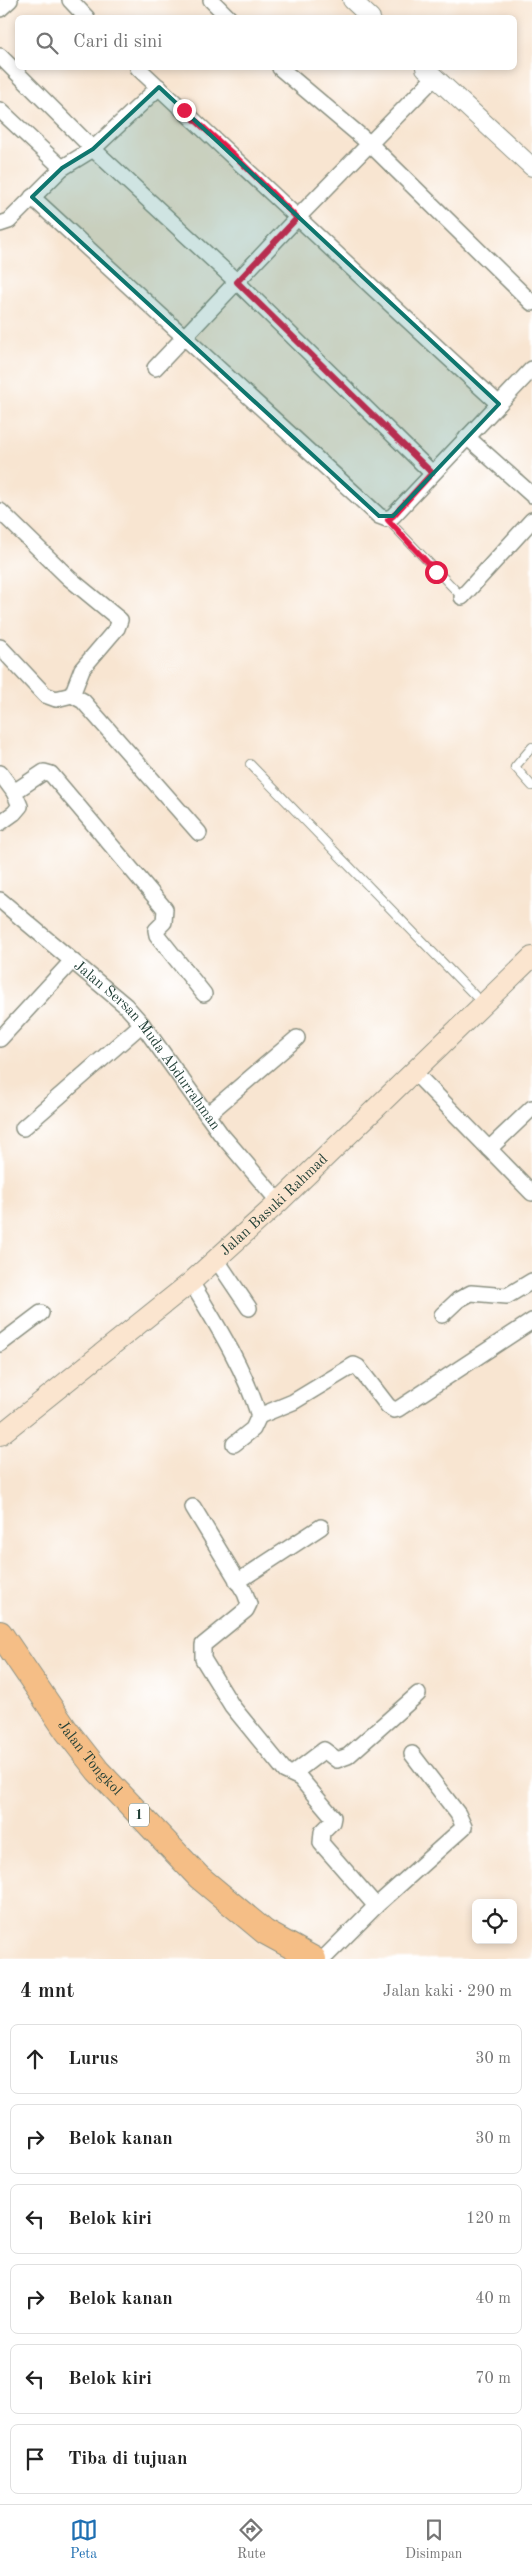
<!DOCTYPE html>
<html lang="id">
<head>
<meta charset="utf-8">
<style>
	:root { --surface:#fff; --page:#f2f2f2; --text:#222; --muted:#767676; --line:#e0e0e0; --accent:#1f6fb2 }
	body { margin:0; font-family:"Old Standard TT",serif; background:var(--page); color:var(--text) }
	.controls { position:absolute; right:15px; bottom:15px; display:grid; overflow:hidden; border-radius:8px; box-shadow:0 2px 8px #0003 }
	.controls button { width:45px; height:45px; display:grid; place-items:center; padding:0; border:0; border-bottom:1px solid var(--line); background:var(--surface); color:var(--text); font:25px sans-serif }
	.stop { position:absolute; width:15px; height:15px; margin:-11px; border:4px solid #e11d48; border-radius:50%; background:#fff }
	.stop.end { background:#e11d48; border-color:#fff; box-shadow:0 1px 5px #0008 }
	.list { margin:0; padding:0; list-style:none }
	h2 { display:flex; justify-content:space-between; align-items:center; height:65px; margin:0; padding:0 20px; font-size:21px }
	h2 small { font-size:16px; font-weight:400; color:var(--muted) }
	.list li { display:grid; grid-template-columns:32px 1fr auto; gap:15px; align-items:center; box-sizing:border-box; height:70px; margin:0 10px 10px; padding:0 10px; border:1px solid var(--line); border-radius:8px }
	.list b { display:block; font-size:19px; white-space:nowrap }
	.list em { font-size:16px; font-style:normal; color:var(--muted) }
	.icon { flex:none; width:28px; height:28px; fill:none; stroke:currentColor; stroke-width:2; stroke-linecap:round; stroke-linejoin:round }
	.map { position:relative; flex:none; width:532px; height:1959px; overflow:hidden }
	.search { position:absolute; background:var(--surface); box-shadow:0 2px 8px #0003; left:15px; right:15px; top:15px; height:55px; display:flex; align-items:center; gap:12px; box-sizing:border-box; padding:0 18px; border-radius:8px; color:var(--muted); font-size:19px }
	.sheet { height:545px; background:var(--surface) }
	nav { display:flex; justify-content:space-around; align-items:center; box-sizing:border-box; height:70px; border-top:1px solid var(--line); background:var(--surface); font-size:14px; color:var(--muted) }
	nav a { display:grid; justify-items:center; gap:2px }
	nav .on { color:var(--accent) }
	.map>svg:first-child { display:block }
</style>
</head>
<body>
<div class="map">
<svg width="532" height="1959" viewBox="0 0 532 1959">
	<rect width="100%" height="100%" fill="#fff"/>
	<filter id="ink" filterUnits="userSpaceOnUse"><feTurbulence type="fractalNoise" baseFrequency=".02" numOctaves="2"/><feDisplacementMap in="SourceGraphic" scale="10" xChannelSelector="R" yChannelSelector="G"/><feConvolveMatrix kernelMatrix="1 2 1 2 8 2 1 2 1" color-interpolation-filters="sRGB"/></filter>
	<filter id="wash" filterUnits="userSpaceOnUse"><feTurbulence type="fractalNoise" baseFrequency=".0096" numOctaves="4" result="noise"/><feDisplacementMap in="SourceGraphic" scale="20" xChannelSelector="R" yChannelSelector="G"/><feGaussianBlur stdDeviation="1.12" result="paint"/><feColorMatrix in="noise" values="0 0 0 0 0 0 0 0 0 0 0 0 0 0 0 0 0 1.4 0 .05"/><feComposite in="paint" operator="in"/></filter>
	<g filter="url(#wash)">
		<rect width="100%" height="100%" fill="#f8e5d1"/>
	</g>
	<g filter="url(#ink)">
		<g fill="none" stroke-linecap="round" stroke-linejoin="round">
			<defs>
				<g id="service">
					<polyline points="387,519 462,597"/>
					<polyline points="532,747 515,767 532,786"/>
					<polyline points="250,764 482,1003"/>
				</g>
				<g id="minor">
					<polyline points="70,0 87,18"/>
					<polyline points="211,0 229,18"/>
					<polyline points="0,9 10,0"/>
					<polyline points="0,56 93,149 237,282 432,473"/>
					<path d="M138 68C258 180 377 293 499 404"/>
					<polyline points="280,68 370,144 532,303"/>
					<polyline points="0,110 62,168"/>
					<polyline points="32,197 379,516 387,519 393,516 532,369"/>
					<polyline points="0,224 9,221 62,168 93,149 159,87"/>
					<polyline points="155,368 297,218 435,77"/>
					<polyline points="467,437 532,495"/>
					<polyline points="0,511 69,578 120,620 117,628 82,669 72,695"/>
					<polyline points="462,597 532,520"/>
					<polyline points="0,647 45,695 56,699 72,695 83,701 199,833"/>
					<polyline points="0,773 14,792"/>
					<polyline points="0,823 14,813 20,806 14,792 44,772 51,774 165,909 164,922 156,930 157,935 204,994"/>
					<path id="s1" d="M0 900 126 1006 142 1024 220 1133 279 1202"/>
					<polyline points="0,1039 71,962"/>
					<polyline points="414,1072 532,1193"/>
					<polyline points="207,1115 297,1038"/>
					<polyline points="23,1128 142,1024"/>
					<polyline points="489,1149 532,1108"/>
					<polyline points="216,1259 249,1308"/>
					<path d="M191 1282C217 1325 244 1368 259 1416L253 1429 234 1444"/>
					<polyline points="442,1315 458,1300 471,1293 507,1296 532,1281"/>
					<polyline points="0,1344 41,1313"/>
					<polyline points="259,1416 293,1402 354,1365 358,1367 388,1406 394,1410 398,1409 532,1321"/>
					<polyline points="193,1507 245,1593 249,1604 246,1610 203,1645 203,1659 232,1706 285,1771 300,1778 333,1817 332,1822 322,1832 321,1843 376,1906"/>
					<polyline points="237,1582 321,1527"/>
					<polyline points="294,1773 324,1750 337,1760 348,1756 418,1694"/>
					<polyline points="323,1959 376,1906 464,1827 458,1814 412,1754"/>
				</g>
				<g id="tertiary">
					<polyline points="352,0 371,18"/>
					<polyline points="425,68 532,167"/>
				</g>
				<g id="secondary">
					<path id="s2" d="M0 1435 191 1282 279 1202 532 957"/>
				</g>
				<g id="trunk">
					<path id="s3" d="M0 1633 66 1730 98 1771 199 1877 265 1932 314 1959"/>
				</g>
			</defs>
			<use href="#service" stroke="#8c9182" stroke-width="10"/>
			<use href="#minor" stroke="#8c9182" stroke-width="18"/>
			<use href="#tertiary" stroke="#8c9182" stroke-width="20"/>
			<use href="#secondary" stroke="#8c9182" stroke-width="22"/>
			<use href="#trunk" stroke="#8c9182" stroke-width="26"/>
			<use href="#service" stroke="#fff" stroke-width="8"/>
			<use href="#minor" stroke="#fff" stroke-width="15"/>
			<use href="#tertiary" stroke="#fff" stroke-width="18"/>
			<use href="#secondary" stroke="#fbe5cf" stroke-width="20"/>
			<use href="#trunk" stroke="#f5be86" stroke-width="24"/>
		</g>
	</g>
	<g fill="none" stroke-linecap="round" stroke-linejoin="round" filter="url(#ink)">
		<polyline stroke="#e11d48" stroke-width="6" points="184,110 235,156 297,218 237,282 432,473 393,516 388,520 436,572"/>
	</g>
	<path fill="#0f766e" fill-opacity="0.2" stroke="#0f766e" stroke-width="4" stroke-linejoin="round" d="M159 87 499 404 393 516H379L32 197 62 168 93 149Z"/>
	<g text-anchor="middle" dominant-baseline="central" stroke-width="4.5" stroke-linejoin="round" paint-order="stroke">
		<rect fill="#fff" stroke="#627771" stroke-width="1" x="129" y="1803.5" width="20" height="23" rx="4"/>
		<g font-size="14" font-weight="bold" fill="#1f3d34">
			<text x="139" y="1815">1</text>
		</g>
		<g font-size="15" fill="#1f3d34" stroke="#fff">
			<text stroke="none"><textPath href="#s1" startOffset="208">Jalan Sersan Muda Abdurrahman</textPath></text>
			<text stroke="none"><textPath href="#s2" startOffset="358">Jalan Basuki Rahmad</textPath></text>
			<text stroke="none"><textPath href="#s3" startOffset="154">Jalan Tongkol</textPath></text>
		</g>
	</g>
</svg>
<div class="controls">
<button><svg class="icon" aria-label="locate" viewBox="0 0 24 24"><circle cx="12" cy="12" r="6"/><path d="M12 2v4M12 18v4M2 12h4M18 12h4"/></svg></button>
</div>
<div class="stop" style="left:436px;top:572px"></div>
<div class="stop end" style="left:184px;top:110px"></div>
<div class="search"><svg class="icon" aria-label="search" viewBox="0 0 24 24"><circle cx="10" cy="10" r="6"/><path d="M15 15l6 6"/></svg>Cari di sini</div>
</div>
<section class="sheet">
<h2>4 mnt<small>Jalan kaki · 290 m</small></h2>
<ul class="list">
<li><svg class="icon" aria-label="ahead" viewBox="0 0 24 24"><path d="M12 20V5M6 11l6-6 6 6"/></svg><div><b>Lurus</b></div><em>30 m</em></li>
<li><svg class="icon" aria-label="right" viewBox="0 0 24 24"><path d="M7 20v-9h11M14 6l5 5-5 5"/></svg><div><b>Belok kanan</b></div><em>30 m</em></li>
<li><svg class="icon" aria-label="left" viewBox="0 0 24 24"><path d="M17 20v-9H6M10 6l-5 5 5 5"/></svg><div><b>Belok kiri</b></div><em>120 m</em></li>
<li><svg class="icon" aria-label="right" viewBox="0 0 24 24"><path d="M7 20v-9h11M14 6l5 5-5 5"/></svg><div><b>Belok kanan</b></div><em>40 m</em></li>
<li><svg class="icon" aria-label="left" viewBox="0 0 24 24"><path d="M17 20v-9H6M10 6l-5 5 5 5"/></svg><div><b>Belok kiri</b></div><em>70 m</em></li>
<li><svg class="icon" aria-label="arrive" viewBox="0 0 24 24"><path d="M6 21V4h12l-3 4 3 4H6"/></svg><div><b>Tiba di tujuan</b></div></li>
</ul>
</section>
<nav>
<a class="on"><svg class="icon" aria-label="map" viewBox="0 0 24 24"><path d="M3 6l6-2 6 2 6-2v14l-6 2-6-2-6 2zM9 4v14M15 6v14"/></svg>Peta</a>
<a><svg class="icon" aria-label="directions" viewBox="0 0 24 24"><path d="M12 3l9 9-9 9-9-9zM9 14v-3h6M13 9l2 2-2 2"/></svg>Rute</a>
<a><svg class="icon" aria-label="saved" viewBox="0 0 24 24"><path d="M7 4h10v16l-5-4-5 4z"/></svg>Disimpan</a>
</nav>
</body>
</html>
